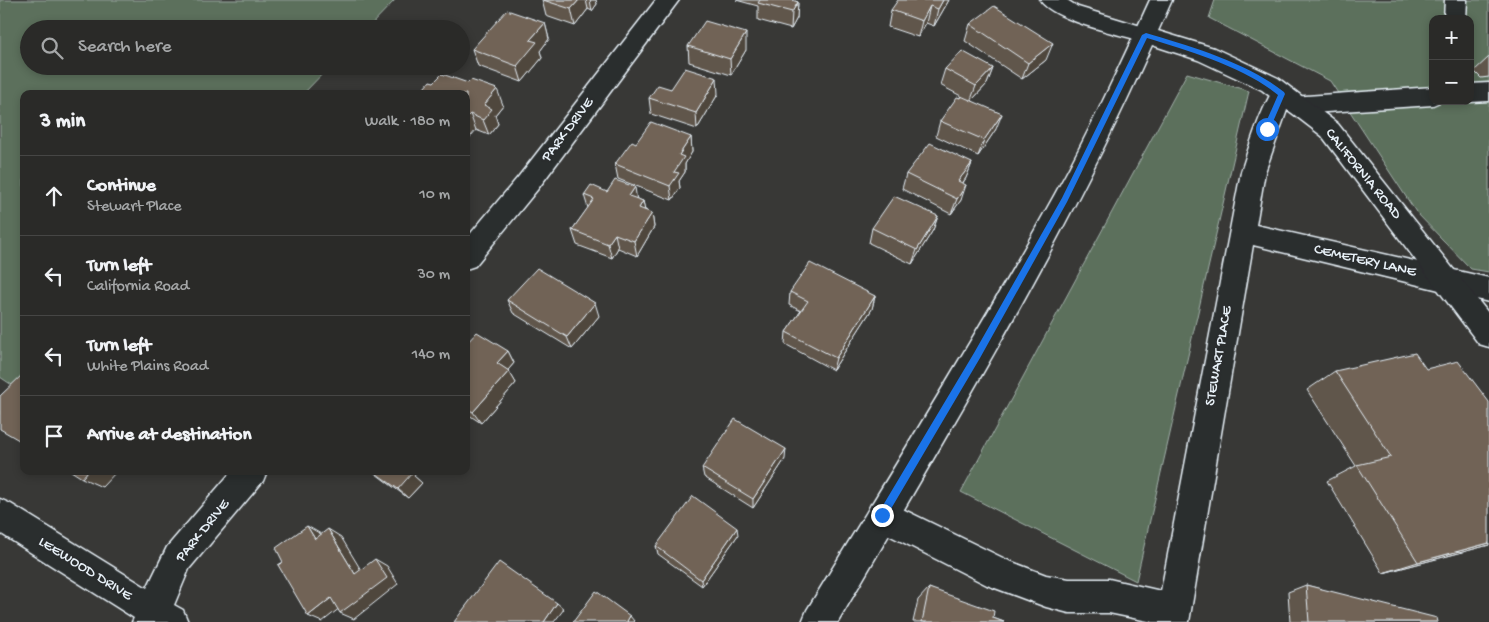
<!DOCTYPE html>
<html lang="en">
<head>
<meta charset="utf-8">
<style>
	:root { --surface:#2a2a28; --page:#363634; --text:#f1f3f6; --muted:#a5a7a8; --line:#464645 }
	body { margin:0; font-family:"Gochi Hand",sans-serif; background:var(--page); color:var(--text) }
	.controls { position:absolute; right:15px; top:15px; display:grid; overflow:hidden; border-radius:10px; box-shadow:0 2px 8px #0003 }
	.controls button { width:45px; height:45px; display:grid; place-items:center; padding:0; border:0; border-bottom:1px solid var(--line); background:var(--surface); color:var(--text); font:25px sans-serif }
	.stop { position:absolute; width:15px; height:15px; margin:-11px; border:4px solid #1a73e8; border-radius:50%; background:#fff }
	.stop.end { background:#1a73e8; border-color:#fff; box-shadow:0 1px 5px #0008 }
	.list { margin:0; padding:0; list-style:none }
	h2 { display:flex; justify-content:space-between; align-items:center; height:65px; margin:0; padding:0 20px; font-size:21px }
	h2 small { font-size:16px; font-weight:400; color:var(--muted) }
	.list li { display:grid; grid-template-columns:32px 1fr auto; gap:15px; align-items:center; box-sizing:border-box; height:80px; padding:0 20px; border-top:1px solid var(--line) }
	.list b { display:block; font-size:19px; white-space:nowrap }
	.list p { margin:0; font-size:16px; white-space:nowrap; color:var(--muted) }
	.list em { font-size:16px; font-style:normal; color:var(--muted) }
	.icon { flex:none; width:28px; height:28px; fill:none; stroke:currentColor; stroke-width:2; stroke-linecap:round; stroke-linejoin:round }
	.map { position:relative; flex:none; width:1489px; height:622px; overflow:hidden }
	.search { position:absolute; background:var(--surface); box-shadow:0 2px 8px #0003; left:20px; top:20px; width:450px; height:55px; display:flex; align-items:center; gap:12px; box-sizing:border-box; padding:0 18px; border-radius:28px; color:var(--muted); font-size:19px }
	.panel { position:absolute; background:var(--surface); box-shadow:0 2px 8px #0003; left:20px; top:90px; width:450px; height:385px; border-radius:10px }
	.map>svg:first-child { display:block }
</style>
</head>
<body>
<div class="map">
<svg width="1489" height="622" viewBox="0 0 1489 622">
	<rect width="100%" height="100%" fill="#383836"/>
	<filter id="ink" filterUnits="userSpaceOnUse"><feTurbulence type="fractalNoise" baseFrequency=".02" numOctaves="2"/><feDisplacementMap in="SourceGraphic" scale="10" xChannelSelector="R" yChannelSelector="G"/><feConvolveMatrix kernelMatrix="1 2 1 2 8 2 1 2 1" color-interpolation-filters="sRGB"/></filter>
	<g filter="url(#ink)">
		<g fill="#5b705b" stroke="#a2b0aa" fill-rule="evenodd">
			<polygon points="0,0 395,0 367,29 29,29 29,66 330,66 303,94 24,94 24,378 15,387 0,377"/>
			<path d="M1215 0H1489V272L1471 269 1416 212 1330 81 1209 18ZM1433 19H1470V101H1433Z"/>
			<polygon points="1187,73 1249,91 1136,581 961,492"/>
		</g>
		<g fill="none" stroke-linecap="round" stroke-linejoin="round">
			<defs>
				<g id="minor">
					<polygon points="656,0 679,0 537,190 475,266 466,269 466,239 519,176"/>
					<path d="M1040 0H1067L1078 7 1154 30 1157 35 1154 40 1146 43 1138 40C1114 33 1053 20 1040 0Z"/>
					<polygon points="1445,0 1467,0 1466,19 1444,19"/>
					<polygon points="1489,83 1489,101 1470,102 1469,101 1470,84"/>
					<path d="M1282 85 1290 88 1294 94 1292 97 1433 87V101H1442L1433 105 1296 114 1287 110 1265 172 1256 225 1489 278V302L1253 245 1189 622H1153L1109 613H1069L1046 607 987 585 871 526 866 515 871 504 882 499 1007 560 1046 575 1069 579H1109L1161 591 1241 172C1250 144 1259 114 1274 88Z"/>
					<polygon points="232,471 267,471 263,481 189,569 174,605 183,610 188,622 132,622 134,618 0,533 0,499 11,504 147,588 167,547"/>
				</g>
				<path id="major" d="M1150 0H1172L1158 31 1214 48 1278 78 1338 124 1489 314V347L1479 344 1322 136 1262 90 1198 60 1152 45C1063 245 948 433 838 622H802L807 610C891 472 977 335 1055 194 1090 131 1120 65 1150 0Z"/>
			</defs>
			<use href="#minor" stroke="#e8f1f8" stroke-width="3"/>
			<use href="#major" stroke="#e8f1f8" stroke-width="3"/>
			<use href="#minor" fill="#2a2d2e" fill-rule="evenodd"/>
			<use href="#major" fill="#2a2d2e" fill-rule="evenodd"/>
		</g>
		<g fill="#61564b" stroke="#e8f1f8">
			<polygon points="542,0 596,0 597,4 592,11 588,9 575,26 546,16"/>
			<polygon points="736,0 792,0 798,2 797,18 791,29 758,20 758,6"/>
			<polygon points="949,0 934,26 926,23 918,37 888,27 891,10"/>
			<polygon points="545,23 549,39 540,51 542,58 522,82 478,66 472,49"/>
			<polygon points="970,24 1046,60 1022,79 965,41"/>
			<polygon points="688,46 746,50 731,75 689,62"/>
			<polygon points="1489,57 1489,77 1481,78 1474,71"/>
			<polygon points="993,68 987,84 972,100 996,129 978,156 936,136 940,121 961,96 940,85 945,69"/>
			<polygon points="434,82 503,105 495,115 498,124 489,135 476,130"/>
			<polygon points="671,89 718,94 697,129 651,114 649,98"/>
			<polygon points="691,137 692,152 685,164 685,172 679,181 680,188 672,200 618,179 615,164 636,143"/>
			<polygon points="972,163 966,178 963,183 961,200 951,214 902,189 906,174"/>
			<polygon points="607,192 637,199 643,201 645,210 652,213 654,227 637,256 618,248 612,258 577,245 572,230 588,208 584,195"/>
			<polygon points="938,216 933,230 912,264 869,243 872,228"/>
			<polygon points="790,292 875,296 872,309 833,370 785,344 786,332 801,311 789,305"/>
			<polygon points="507,300 599,316 572,349 513,313"/>
			<polygon points="466,344 508,351 514,363 508,370 516,383 481,423 466,413"/>
			<polygon points="1335,371 1489,545 1383,573 1327,481 1356,466 1307,390"/>
			<polygon points="785,459 753,508 704,477 702,468"/>
			<polygon points="372,471 418,471 414,476 422,483 408,498"/>
			<polygon points="738,535 702,586 658,554 656,546"/>
			<polygon points="1306,585 1438,622 1290,622 1288,592"/>
			<polygon points="929,588 993,618 1004,622 913,622 918,600"/>
		</g>
		<g fill="#4f463d" stroke="#e8f1f8">
			<polygon points="579,0 586,0 588,9 575,26 571,9"/>
			<polygon points="590,0 596,0 597,4 592,11"/>
			<polygon points="943,0 949,0 934,26 938,9"/>
			<polygon points="798,2 797,18 791,29 792,12"/>
			<polygon points="930,6 926,23 918,37 922,21"/>
			<polygon points="545,23 549,39 540,51 542,58 522,82 517,66 530,40"/>
			<polygon points="746,33 746,50 731,75 730,59"/>
			<polygon points="1053,43 1046,60 1022,79 1028,63"/>
			<polygon points="993,68 987,84 970,102 976,86"/>
			<polygon points="717,78 718,94 697,129 696,113"/>
			<polygon points="497,89 503,105 495,115 498,124 489,135 483,120 484,105"/>
			<polygon points="470,114 476,130 466,142 466,118"/>
			<polygon points="1002,114 996,129 978,156 984,140"/>
			<polygon points="691,137 692,152 685,164 685,172 679,181 680,188 672,200 670,186 674,172 679,155"/>
			<polygon points="972,163 966,178 953,196 958,181"/>
			<polygon points="966,185 961,200 951,214 957,199"/>
			<polygon points="635,187 637,202 629,196"/>
			<polygon points="643,201 646,216 639,208"/>
			<polygon points="652,213 654,227 637,256 634,241"/>
			<polygon points="938,216 933,230 912,264 917,250"/>
			<polygon points="615,234 618,248 612,258 608,244"/>
			<polygon points="875,296 872,309 833,370 836,358"/>
			<polygon points="595,303 599,316 572,349 567,337"/>
			<polygon points="508,351 514,363 504,375 497,363"/>
			<polygon points="509,371 516,383 481,423 473,412"/>
			<polygon points="786,449 785,459 753,508 753,499"/>
			<polygon points="88,471 117,471 102,487 82,478"/>
			<polygon points="407,471 418,471 414,476 422,483 408,498 398,489"/>
			<polygon points="307,526 321,534 329,546 315,539"/>
			<polygon points="737,528 738,535 702,586 701,580"/>
			<polygon points="328,529 341,537 367,580 355,574"/>
			<polygon points="1489,543 1489,545 1383,573 1418,562"/>
			<polygon points="375,559 387,566 398,584 354,619 340,613"/>
			<polygon points="331,598 345,604 322,622 308,616"/>
			<polygon points="557,603 564,609 554,622 544,622"/>
			<polygon points="630,616 634,621 633,622 628,622 627,621"/>
		</g>
		<g fill="#716457" stroke="#e8f1f8">
			<polygon points="543,0 579,0 571,9"/>
			<polygon points="760,0 792,0 798,2 792,12 758,3"/>
			<polygon points="898,0 943,0 938,9 930,6 922,21 891,10"/>
			<polygon points="994,6 1053,43 1028,63 970,24"/>
			<polygon points="507,10 545,23 530,40 537,42 517,66 472,49"/>
			<polygon points="705,21 746,33 730,59 688,46"/>
			<polygon points="962,51 993,68 976,86 945,69"/>
			<polygon points="685,68 717,78 696,113 649,98 658,85 671,89"/>
			<polygon points="442,74 468,83 471,80 497,89 484,105 492,109 483,120 470,114 466,118 466,94 419,94 430,81 434,82"/>
			<polygon points="961,96 1002,114 984,140 940,121 957,97 960,98"/>
			<polygon points="651,122 691,137 679,155 684,157 674,172 679,173 670,186 615,164 632,141 636,143"/>
			<polygon points="930,143 972,163 958,181 966,185 957,199 906,174"/>
			<polygon points="615,180 635,187 629,196 643,201 639,208 652,213 634,241 615,234 608,244 572,230 594,199 584,195 591,185 607,192"/>
			<polygon points="894,196 938,216 917,250 872,228"/>
			<polygon points="810,263 875,296 836,358 786,332 808,301 790,292"/>
			<polygon points="537,268 595,303 567,337 507,300"/>
			<polygon points="477,332 508,351 497,363 509,371 473,412 466,408 466,344"/>
			<polygon points="1415,353 1426,369 1458,361 1489,402 1489,543 1418,562 1357,465 1391,457 1335,371"/>
			<polygon points="24,373 24,443 0,429 0,396"/>
			<polygon points="735,419 786,449 753,499 702,468"/>
			<polygon points="71,471 88,471 82,478"/>
			<polygon points="373,471 409,471 412,473 398,489"/>
			<polygon points="693,496 737,528 701,580 656,546"/>
			<polygon points="307,526 315,539 328,529 355,574 375,559 387,578 340,613 331,598 308,616 278,565 283,562 276,548"/>
			<polygon points="499,562 557,603 544,622 454,622"/>
			<polygon points="1306,585 1437,618 1438,622 1309,622"/>
			<polygon points="929,588 994,611 993,618 1004,622 922,622"/>
			<polygon points="596,591 630,616 627,621 628,622 573,622"/>
		</g>
	</g>
	<path fill="#1a73e8" d="M1146 33C1190 46 1248 63 1284 92L1285 94 1269 131 1263 129 1278 95C1244 67 1189 51 1147 38L1067 202 980 358 885 519H879V512L974 353 1062 198 1142 35Z"/>
	<g text-anchor="middle" dominant-baseline="central" stroke-width="4.5" stroke-linejoin="round" paint-order="stroke">
		<g font-size="15" fill="#e8f1f8" stroke="#2a2d2e">
			<text transform="translate(568 130) rotate(-53)">PARK DRIVE</text>
			<text transform="translate(1363 174) rotate(51)">CALIFORNIA ROAD</text>
			<text transform="translate(1365 261) rotate(13)">CEMETERY LANE</text>
			<text transform="translate(1219 356) rotate(-80)">STEWART PLACE</text>
			<text transform="translate(203 531) rotate(-51)">PARK DRIVE</text>
			<text transform="translate(85 569) rotate(32)">LEEWOOD DRIVE</text>
		</g>
	</g>
</svg>
<div class="controls">
<button>+</button>
<button>−</button>
</div>
<div class="stop" style="left:1267px;top:129px"></div>
<div class="stop end" style="left:882px;top:515px"></div>
<div class="search"><svg class="icon" aria-label="search" viewBox="0 0 24 24"><circle cx="10" cy="10" r="6"/><path d="M15 15l6 6"/></svg>Search here</div>
<section class="panel">
<h2>3 min<small>Walk · 180 m</small></h2>
<ul class="list">
<li><svg class="icon" aria-label="ahead" viewBox="0 0 24 24"><path d="M12 20V5M6 11l6-6 6 6"/></svg><div><b>Continue</b><p>Stewart Place</p></div><em>10 m</em></li>
<li><svg class="icon" aria-label="left" viewBox="0 0 24 24"><path d="M17 20v-9H6M10 6l-5 5 5 5"/></svg><div><b>Turn left</b><p>California Road</p></div><em>30 m</em></li>
<li><svg class="icon" aria-label="left" viewBox="0 0 24 24"><path d="M17 20v-9H6M10 6l-5 5 5 5"/></svg><div><b>Turn left</b><p>White Plains Road</p></div><em>140 m</em></li>
<li><svg class="icon" aria-label="arrive" viewBox="0 0 24 24"><path d="M6 21V4h12l-3 4 3 4H6"/></svg><div><b>Arrive at destination</b></div></li>
</ul>
</section>
</div>
</body>
</html>
